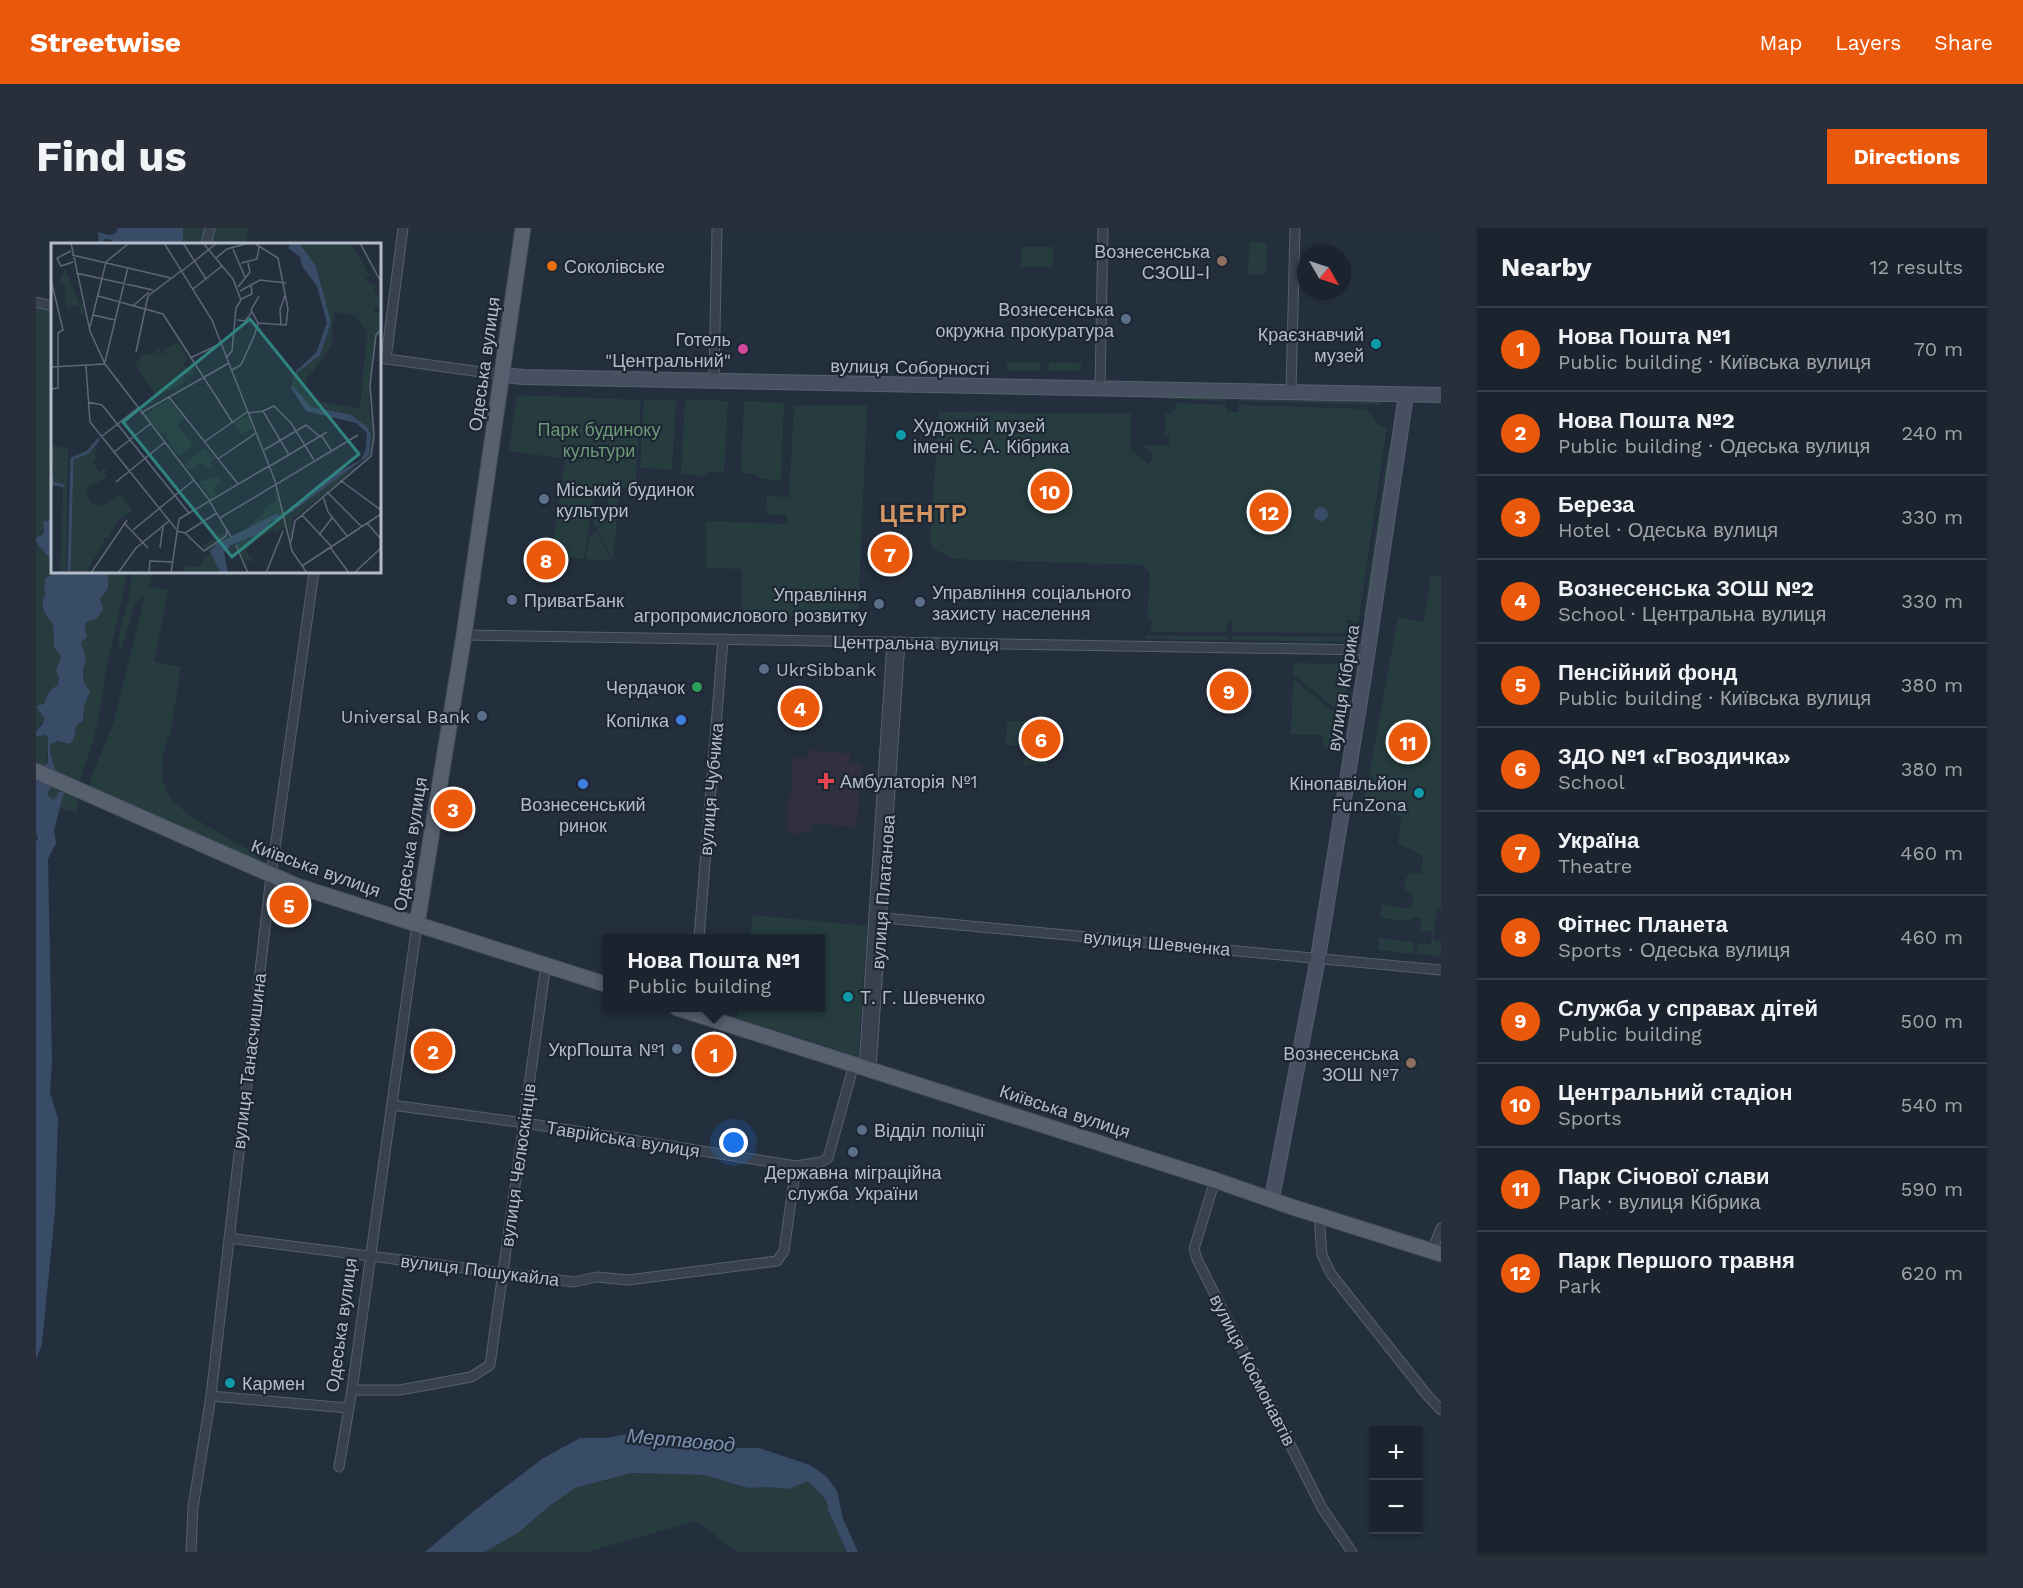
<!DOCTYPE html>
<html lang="en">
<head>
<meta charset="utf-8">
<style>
	:root { --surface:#1b232e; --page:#282f3a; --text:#f1f3f6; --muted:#a0a4aa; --line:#39404a; --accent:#ea580c }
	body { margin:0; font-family:"Work Sans",sans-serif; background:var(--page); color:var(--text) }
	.controls { position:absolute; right:18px; bottom:18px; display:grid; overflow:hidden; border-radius:0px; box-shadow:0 2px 4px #0004 }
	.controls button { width:54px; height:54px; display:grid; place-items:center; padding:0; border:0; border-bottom:2px solid var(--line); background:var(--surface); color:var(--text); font:30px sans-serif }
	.compass { position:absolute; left:1261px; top:18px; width:54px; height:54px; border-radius:50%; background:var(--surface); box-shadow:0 2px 4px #0004; rotate:129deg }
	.you { position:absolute; left:698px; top:915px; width:21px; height:21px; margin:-15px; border:4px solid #fff; border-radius:50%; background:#1a73e8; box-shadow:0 0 0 9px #1a73e833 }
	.badge { display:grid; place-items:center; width:39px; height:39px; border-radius:50%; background:var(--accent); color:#fff; font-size:20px; font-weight:700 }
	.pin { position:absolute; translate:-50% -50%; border:3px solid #fff; box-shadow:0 2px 6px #0006 }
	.popup { position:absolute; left:567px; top:706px; width:222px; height:78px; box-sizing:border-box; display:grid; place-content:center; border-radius:0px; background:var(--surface); filter:drop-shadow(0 2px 4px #0005); font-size:20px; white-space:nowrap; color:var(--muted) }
	.popup b { font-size:22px; color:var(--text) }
	.popup::after { content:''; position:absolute; left:50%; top:100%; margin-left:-12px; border:12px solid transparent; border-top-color:var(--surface) }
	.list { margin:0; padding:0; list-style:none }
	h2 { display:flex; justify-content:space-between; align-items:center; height:78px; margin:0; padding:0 24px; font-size:26px }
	h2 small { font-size:20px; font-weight:400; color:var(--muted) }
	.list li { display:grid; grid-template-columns:39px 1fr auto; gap:18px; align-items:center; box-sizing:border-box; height:84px; padding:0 24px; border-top:2px solid var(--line) }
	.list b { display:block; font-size:22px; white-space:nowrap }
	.list p { margin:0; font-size:20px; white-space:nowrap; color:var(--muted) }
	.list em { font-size:20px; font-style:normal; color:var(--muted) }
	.map { position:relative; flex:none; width:1405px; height:1324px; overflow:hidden; border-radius:0px }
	header { display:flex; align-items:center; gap:36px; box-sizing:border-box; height:84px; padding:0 30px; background:var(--accent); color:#fff }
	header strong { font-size:28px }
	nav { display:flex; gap:33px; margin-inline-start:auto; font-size:21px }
	.intro { display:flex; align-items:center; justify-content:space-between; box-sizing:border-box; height:144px; padding:0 36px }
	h1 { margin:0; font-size:42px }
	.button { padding:15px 27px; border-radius:0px; background:var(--accent); color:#fff; font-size:21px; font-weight:700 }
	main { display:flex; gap:36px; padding:0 36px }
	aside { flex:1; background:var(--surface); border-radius:0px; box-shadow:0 2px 4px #0004 }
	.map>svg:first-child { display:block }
</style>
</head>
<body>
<header>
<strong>Streetwise</strong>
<nav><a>Map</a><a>Layers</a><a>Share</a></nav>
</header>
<div class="intro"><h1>Find us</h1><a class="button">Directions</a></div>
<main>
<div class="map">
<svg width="1405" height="1324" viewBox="0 0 1405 1324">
	<rect width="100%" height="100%" fill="#242f3e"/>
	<polygon fill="#32303f" points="773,522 814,526 813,535 826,536 820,599 776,595 774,603 756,606 752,601 751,580 752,570 755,570 757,530 772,531"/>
	<g fill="#263c3f">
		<polygon points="147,0 170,0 168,16 147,16"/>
		<polygon points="179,0 212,0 210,16 174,16"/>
		<polygon points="1213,14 1231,15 1230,46 1212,46"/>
		<rect x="985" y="19" width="32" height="20"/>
		<polygon points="0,80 16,84 16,243 13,242 11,247 16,249 16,291 10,292 5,308 0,308"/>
		<rect x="971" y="134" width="33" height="9"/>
		<polygon points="1013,134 1045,135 1045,143 1012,143"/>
		<polygon points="481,167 605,172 599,261 584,260 582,279 561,301 556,291 557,286 570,288 573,268 560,266 561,259 559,259 548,331 527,328 528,316 517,315 529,231 473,223"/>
		<polygon points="1130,167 1191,169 1190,173 1130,171"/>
		<polygon points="1203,170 1345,174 1345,177 1203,173"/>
		<polygon points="608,171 640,173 636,242 604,240"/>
		<polygon points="649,171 692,173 688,245 672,244 668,248 645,246"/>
		<polygon points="708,173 748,175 745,252 725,251 720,246 705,245"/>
		<polygon points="1140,175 1190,177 1191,184 1202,184 1203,177 1330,181 1344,198 1351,199 1322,396 1313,391 1309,394 1321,401 1318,405 1196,404 1196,392 1191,393 1191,404 1115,404 1116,392 1111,392 1114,345 1107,337 919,331 896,320 894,312 903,184 1095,186 1094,221 1112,236 1118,228 1106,218 1133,217 1133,207 1129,207 1129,186 1134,186 1135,182 1139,182"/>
		<polygon points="831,177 822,388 706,388 706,341 670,340 670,293 751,296 751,287 730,286 731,268 753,269 758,178"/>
		<polygon points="1352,220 1355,221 1330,390 1327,389"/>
		<polygon points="582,281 577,332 561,302"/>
		<polygon points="561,303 576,333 550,331 553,310"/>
		<path d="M0 314 5 317 16 333V344H21C14 350 14 356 10 364 5 376 7 386 17 394V413L25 428 20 443 23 450 22 457C0 468 15 488 0 503Z"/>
		<path d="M76 344H91C86 377 77 409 70 442 66 465 64 488 58 510 52 534 38 555 42 581L40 584 23 580 27 564 17 572 11 567C13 559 19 549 18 541 17 532 12 526 15 516L21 513 29 516 38 510 40 498 47 493 48 478 53 464 48 455 47 422 45 414 50 394 64 385V371L72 360 71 347Z"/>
		<path d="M96 344H117L113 358 132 362 118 434 145 439 134 507C125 524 122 552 134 569 146 587 199 613 220 626L223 632 218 634 59 565 54 557 56 547 77 497 109 367 99 374 85 424C78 404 90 387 93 368 94 360 95 352 96 344Z"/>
		<polygon points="1395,347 1405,348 1405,682 1401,682 1397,712 1405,713 1405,728 1381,726 1382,715 1395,716 1396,704 1384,702 1385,690 1375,689 1374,693 1344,690 1346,677 1376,681 1377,667 1369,661 1368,654 1373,646 1385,645 1387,628 1362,615 1366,588 1327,581 1362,389 1388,394"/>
		<polygon points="1110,408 1191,408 1191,412 1110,411"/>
		<polygon points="1196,408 1313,409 1312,414 1196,412"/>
		<polygon points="1257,435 1310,436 1314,438 1308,488 1257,446"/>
		<polygon points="1257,451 1308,492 1304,520 1287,520 1287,507 1255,506"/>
		<polygon points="971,493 1012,493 1011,537 988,537 989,518 970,517"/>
		<path d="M9 507 12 509C12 515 12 535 9 539L0 538V509Z"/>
		<polygon points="717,687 831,698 822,828 701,790 703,780 784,780 784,710 714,710"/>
		<polygon points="1343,710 1378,714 1377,726 1342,722"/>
		<path d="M596 1245 668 1247 713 1260 733 1259 753 1261 772 1253C780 1262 793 1270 792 1282L811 1324H701L660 1293 551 1324H448L539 1260Z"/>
	</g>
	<g fill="#394c67">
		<polygon points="82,0 147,0 147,16 81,16 75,12 69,11 63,16 62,4 72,7 79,6"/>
		<circle cx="1285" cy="286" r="7"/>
		<polygon points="16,291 16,333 0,314 0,309 5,308 8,304 7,294"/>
		<path d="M21 344H81H76L72 347V360L64 371 67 380 61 391 50 394 49 401 51 409 45 414 50 430 47 442 48 455 54 464 48 478 47 493 40 498 38 510 34 516 21 513 15 516C11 526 19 534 19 544 19 552 14 561 11 567L18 572 23 564H28L18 602 20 615 12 631 16 833 14 864 22 891 19 983 6 1116 0 1132V613L2 610 0 605V538L6 540 12 535V509L9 507 0 509V503L6 497 8 490 0 478 8 476C11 466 13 462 22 457L23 450 20 443 25 428 18 419 17 395C8 387 3 375 10 365L8 360 9 350Z"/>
		<path d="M606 1203 664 1215 703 1220H723L774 1237 791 1249 801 1263 807 1291 822 1324H811L792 1282C793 1270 780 1262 772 1253L753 1261 733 1259 712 1260 668 1247 595 1245 539 1260 512 1279 482 1305 448 1324H389L439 1282 506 1231 544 1210H571Z"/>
	</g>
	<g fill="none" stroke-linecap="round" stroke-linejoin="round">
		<defs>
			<g id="street">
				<polyline points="170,16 174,0"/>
				<polyline points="0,74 16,78"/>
				<polyline points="344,130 467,147"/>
				<polyline points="350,131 367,0"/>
				<polyline points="678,154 681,0"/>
				<polyline points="1064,161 1067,0"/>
				<polyline points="1255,164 1259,0"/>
				<polyline points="428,407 1332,422"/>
				<polyline points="838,689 1405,742"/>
				<polyline points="663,710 687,411"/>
				<polyline points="828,839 856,414"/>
				<polyline points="835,842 864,414"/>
				<polyline points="356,877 489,895 760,938 785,934 792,930 818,836"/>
				<polyline points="1179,952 1158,1021 1161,1031 1286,1280 1316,1324"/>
				<polyline points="1283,988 1286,1027 1295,1046 1391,1167 1405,1182"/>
				<polyline points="193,1010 538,1054 561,1049 592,1052 741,1033 748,1023 760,938"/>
				<polyline points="1396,1023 1405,1000"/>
				<path d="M316 1162H364L435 1149 454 1137C471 1008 491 879 508 750L511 737"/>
				<polyline points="175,1168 312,1180"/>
				<polyline points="303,1239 316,1162 381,696"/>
				<polyline points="155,1324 157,1279 175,1168 235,648 278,344"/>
			</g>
			<g id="secondary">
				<polyline points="467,147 487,149 1405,167"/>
				<polyline points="1236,970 1282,730 1328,448 1370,167"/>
			</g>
			<g id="primary">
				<polyline points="0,543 261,658 572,757"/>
				<polyline points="381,696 428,407 487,0"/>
				<polyline points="641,780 1179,952 1253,978 1405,1026"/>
			</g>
		</defs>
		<use href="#street" stroke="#565f6c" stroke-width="11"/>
		<use href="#secondary" stroke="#565f6c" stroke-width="16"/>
		<use href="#primary" stroke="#414a57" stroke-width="17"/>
		<use href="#street" stroke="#38414e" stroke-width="9"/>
		<use href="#secondary" stroke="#465061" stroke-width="14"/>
		<use href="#primary" stroke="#56606e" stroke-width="15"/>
	</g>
	<g fill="#8d6e63" stroke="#1d2633" stroke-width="2">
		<circle cx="1186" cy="33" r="6"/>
		<circle cx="1375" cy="835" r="6"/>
	</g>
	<circle fill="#e8710a" stroke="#1d2633" stroke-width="2" cx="516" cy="38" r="6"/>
	<g fill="#5c6f8a" stroke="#1d2633" stroke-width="2">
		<circle cx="1090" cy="91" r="6"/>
		<circle cx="508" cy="271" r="6"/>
		<circle cx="476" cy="372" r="6"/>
		<circle cx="884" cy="374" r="6"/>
		<circle cx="843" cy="376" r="6"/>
		<circle cx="728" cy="441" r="6"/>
		<circle cx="446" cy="488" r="6"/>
		<circle cx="641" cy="821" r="6"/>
		<circle cx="826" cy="902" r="6"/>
		<circle cx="817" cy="924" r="6"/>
	</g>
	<g fill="#0f9aa8" stroke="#1d2633" stroke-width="2">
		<circle cx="1340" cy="116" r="6"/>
		<circle cx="865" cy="207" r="6"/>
		<circle cx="1383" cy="565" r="6"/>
		<circle cx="812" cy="769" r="6"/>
		<circle cx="194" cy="1155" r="6"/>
	</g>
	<circle fill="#d1479c" stroke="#1d2633" stroke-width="2" cx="707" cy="121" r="6"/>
	<circle fill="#2e9e5b" stroke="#1d2633" stroke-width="2" cx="661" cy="459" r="6"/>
	<g fill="#3f7fe0" stroke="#1d2633" stroke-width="2">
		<circle cx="645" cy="492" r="6"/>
		<circle cx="547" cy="556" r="6"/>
	</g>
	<path fill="#e0444e" stroke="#1d2633" stroke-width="2" d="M787 544h6v6h6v6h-6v6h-6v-6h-6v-6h6z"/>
	<g text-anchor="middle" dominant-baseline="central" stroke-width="4.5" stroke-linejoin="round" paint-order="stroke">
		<g font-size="18" fill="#b4bcc9" stroke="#1d2633" text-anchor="end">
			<text x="1174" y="23">Вознесенська<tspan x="1174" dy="21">СЗОШ-І</tspan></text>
			<text x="528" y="38" text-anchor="start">Соколівське</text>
			<text x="1078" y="81">Вознесенська<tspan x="1078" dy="21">окружна прокуратура</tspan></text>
			<text x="1328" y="106">Краєзнавчий<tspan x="1328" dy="21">музей</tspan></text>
			<text x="695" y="111">Готель<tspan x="695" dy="21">"Центральний"</tspan></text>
			<text x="877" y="197" text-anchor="start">Художній музей<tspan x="877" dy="21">імені Є. А. Кібрика</tspan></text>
			<text x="520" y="261" text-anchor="start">Міський будинок<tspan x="520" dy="21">культури</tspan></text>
			<text x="896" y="364" text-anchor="start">Управління соціального<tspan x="896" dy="21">захисту населення</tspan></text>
			<text x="831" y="366">Управління<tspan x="831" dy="21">агропромислового розвитку</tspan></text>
			<text x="488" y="372" text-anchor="start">ПриватБанк</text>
			<text x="740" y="441" text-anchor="start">UkrSibbank</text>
			<text x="649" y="459">Чердачок</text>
			<text x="434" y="488">Universal Bank</text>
			<text x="633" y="492">Копілка</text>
			<text x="804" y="553" text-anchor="start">Амбулаторія №1</text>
			<text x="1371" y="555">Кінопавільйон<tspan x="1371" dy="21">FunZona</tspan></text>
			<text x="547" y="576" text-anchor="middle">Вознесенський<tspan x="547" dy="21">ринок</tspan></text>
			<text x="824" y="769" text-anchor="start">Т. Г. Шевченко</text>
			<text x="629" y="821">УкрПошта №1</text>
			<text x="1363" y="825">Вознесенська<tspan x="1363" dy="21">ЗОШ №7</tspan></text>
			<text x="838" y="902" text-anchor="start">Відділ поліції</text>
			<text x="817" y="944" text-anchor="middle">Державна міграційна<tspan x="817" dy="21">служба України</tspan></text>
			<text x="206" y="1155" text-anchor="start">Кармен</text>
		</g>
		<g font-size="18" fill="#b4bcc9" stroke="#1d2633">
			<text transform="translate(448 136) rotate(-82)">Одеська вулиця</text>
			<text transform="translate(874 139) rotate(1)">вулиця Соборності</text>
			<text transform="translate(880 415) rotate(1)">Центральна вулиця</text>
			<text transform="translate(1307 460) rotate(-81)">вулиця Кібрика</text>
			<text transform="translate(675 561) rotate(-85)">вулиця Чубчика</text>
			<text transform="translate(374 616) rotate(-81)">Одеська вулиця</text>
			<text transform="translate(280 640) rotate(20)">Київська вулиця</text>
			<text transform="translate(847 664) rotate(-86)">вулиця Платанова</text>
			<text transform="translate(1121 715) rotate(5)">вулиця Шевченка</text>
			<text transform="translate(213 833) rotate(-83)">вулиця Танасчишина</text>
			<text transform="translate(1029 883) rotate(18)">Київська вулиця</text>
			<text transform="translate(587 911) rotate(9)">Таврійська вулиця</text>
			<text transform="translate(482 937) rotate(-82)">вулиця Челюскінців</text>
			<text transform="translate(444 1042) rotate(7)">вулиця Пошукайла</text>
			<text transform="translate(305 1097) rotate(-82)">Одеська вулиця</text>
			<text transform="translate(1217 1142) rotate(63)">вулиця Космонавтів</text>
		</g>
		<g font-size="18" fill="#6b9a76" stroke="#1d2633">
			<text x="563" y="201">Парк будиноку<tspan x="563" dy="21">культури</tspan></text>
		</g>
		<g font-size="20" font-style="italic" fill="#7c92b1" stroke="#1d2633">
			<text transform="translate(645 1212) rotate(5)">Мертвовод</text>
		</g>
		<g font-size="24" font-weight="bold" letter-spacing="1.5" fill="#d59563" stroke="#1d2633">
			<text x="888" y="286">ЦЕНТР</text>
		</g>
	</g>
	<g transform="translate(15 15)">
		<rect width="330" height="330" fill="#242f3e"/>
		<path d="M248 0H300L319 33 315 35 316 39 326 43 323 45 330 62 323 65 324 70 330 69V93H325L318 160 323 199 319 212 314 220 241 276V297L234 274 236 286 229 284 226 291 222 287 206 296 195 308 203 318H194L185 301 211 290 229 275 225 271 200 286 198 283 213 269 212 266 225 258 224 244 230 266 209 276 233 265V273L243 269 278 238 310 221 319 204V188L304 174 260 164 241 142 246 130 269 112 280 80 274 66 267 26ZM283 69 304 72 316 89 309 165 265 158 254 150 256 136 280 104ZM14 25 29 62 33 61V72L26 69 30 67 27 63 18 64 19 71 15 63 13 41 9 38ZM127 100 137 116 133 120 134 124 140 125 138 118 146 129 141 125 143 131 133 132V141L106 153 83 121 89 117 88 112 106 110 104 103 112 112 114 106ZM118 156 133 176 127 182 142 203 128 213 114 195 117 189 111 191 93 172ZM197 171 202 185 191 192 183 180ZM41 200 47 206 43 210 46 214 42 218 44 223 48 229 58 225 53 230 56 233 35 246 39 258 48 264 70 251 81 267 66 279 58 294 51 296 54 299 34 330H17L20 213 37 208ZM0 203 17 205 15 330H9L12 245 0 241ZM154 205 163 216 159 220 162 223 157 227 151 219 139 228 133 221ZM168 233 171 240 162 245 166 251 160 255 148 239ZM173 289V297L160 307 170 330H133L134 323 148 324 155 313 153 309 156 314 159 310 151 303Z" fill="#263c3f" fill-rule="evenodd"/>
		<path d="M240 0H248L265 23 280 80 269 112 246 130 241 142 260 164 300 172 316 184 320 192 318 212 241 269 220 279 211 290 180 302 173 309 177 330H170L159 309 165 301 225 271 230 273 274 236 310 217 315 206 316 190 305 180 255 168 240 145 245 128 265 110 276 80 266 43 251 23 249 14 237 5Z" fill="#394c67"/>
		<path fill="none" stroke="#394c67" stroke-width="3" d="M0 231 1 240 13 243M18 330 21 216 37 209 48 196"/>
		<path fill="none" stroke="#5e6776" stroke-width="1.5" d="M20 0 39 88 54 121 159 258M113 0 161 77 224 238 241 308 256 330M132 0 155 36M152 0 182 36 190 57M203 0 227 15 237 66 235 82 207 80M309 0 330 39M182 6 194 34M20 8 6 15 10 23 22 19M21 12 120 35M165 15 176 6 198 0M190 20 206 16 208 4M131 28 166 0M25 30 102 47M0 37 12 87 7 90V145L0 146M187 44 199 29 197 20M142 46 171 23M189 48 209 37 235 40M47 53 112 71 182 180M190 56 201 51 200 42M83 62 98 49M42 72 64 77M186 77 194 78 201 69M230 82 229 67 234 52M39 84 55 19 78 0M85 109 97 53 130 28M176 114 181 108 185 65 190 57M139 115 171 100M54 119 77 24M35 123 39 179 125 286M0 124 54 121M181 127 190 122 204 91 207 80 200 67 208 53M118 154 187 241M37 159 51 162 138 270M212 168 223 163 240 180 263 217M90 170 178 120M198 170 212 168 238 212M270 192 280 207M50 194 87 165M153 199 196 169M213 207 255 182 268 193M62 210 99 181M167 216 205 190M219 223 276 189M289 237 330 267M65 239 114 199M276 249 311 284M272 253 277 269 296 293M159 259 180 294M251 272 280 303M169 275 307 192M316 280 330 296M74 281 97 305M82 287 143 237M125 288 134 290 166 270M134 290 153 308 175 293 176 287M268 292 281 275M240 299 244 278 320 213 323 193 319 142 325 92 330 86M185 302 197 330M279 304 298 330M109 305 112 283M251 323 330 271M40 330 76 277M67 330 85 305 118 278M98 330 99 318 121 319M120 330 128 276 218 223M215 330 232 288M303 330 330 305"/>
		<path fill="#308480" fill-opacity="0.15" stroke="#308480" stroke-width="3" d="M199 76 308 211 181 314 72 179Z"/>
		<rect width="330" height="330" fill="none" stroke="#b4bcc9" stroke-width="3"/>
	</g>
</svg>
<div class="controls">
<button>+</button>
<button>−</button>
</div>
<svg class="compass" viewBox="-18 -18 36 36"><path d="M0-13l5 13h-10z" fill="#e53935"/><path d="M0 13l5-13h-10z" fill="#a0a4aa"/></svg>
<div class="you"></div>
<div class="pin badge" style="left:678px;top:826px">1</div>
<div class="popup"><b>Нова Пошта №1</b>Public building</div>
<div class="pin badge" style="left:397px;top:823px">2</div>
<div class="pin badge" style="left:417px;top:581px">3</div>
<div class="pin badge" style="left:764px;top:480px">4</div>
<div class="pin badge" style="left:253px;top:677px">5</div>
<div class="pin badge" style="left:1005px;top:511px">6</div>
<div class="pin badge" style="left:854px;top:326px">7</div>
<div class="pin badge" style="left:510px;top:332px">8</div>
<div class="pin badge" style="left:1193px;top:463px">9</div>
<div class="pin badge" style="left:1014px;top:263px">10</div>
<div class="pin badge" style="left:1372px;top:514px">11</div>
<div class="pin badge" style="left:1233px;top:284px">12</div>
</div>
<aside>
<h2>Nearby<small>12 results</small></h2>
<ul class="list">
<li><span class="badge">1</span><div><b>Нова Пошта №1</b><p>Public building · Київська вулиця</p></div><em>70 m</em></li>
<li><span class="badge">2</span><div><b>Нова Пошта №2</b><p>Public building · Одеська вулиця</p></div><em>240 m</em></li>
<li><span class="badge">3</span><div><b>Береза</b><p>Hotel · Одеська вулиця</p></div><em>330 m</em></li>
<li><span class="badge">4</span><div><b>Вознесенська ЗОШ №2</b><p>School · Центральна вулиця</p></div><em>330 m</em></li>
<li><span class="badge">5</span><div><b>Пенсійний фонд</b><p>Public building · Київська вулиця</p></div><em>380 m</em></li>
<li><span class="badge">6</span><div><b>ЗДО №1 «Гвоздичка»</b><p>School</p></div><em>380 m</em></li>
<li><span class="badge">7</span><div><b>Україна</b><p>Theatre</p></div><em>460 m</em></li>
<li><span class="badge">8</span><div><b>Фітнес Планета</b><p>Sports · Одеська вулиця</p></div><em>460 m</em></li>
<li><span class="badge">9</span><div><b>Служба у справах дітей</b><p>Public building</p></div><em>500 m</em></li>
<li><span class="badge">10</span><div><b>Центральний стадіон</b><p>Sports</p></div><em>540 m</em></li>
<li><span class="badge">11</span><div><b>Парк Січової слави</b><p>Park · вулиця Кібрика</p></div><em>590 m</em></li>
<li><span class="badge">12</span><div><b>Парк Першого травня</b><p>Park</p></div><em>620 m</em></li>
</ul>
</aside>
</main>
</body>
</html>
